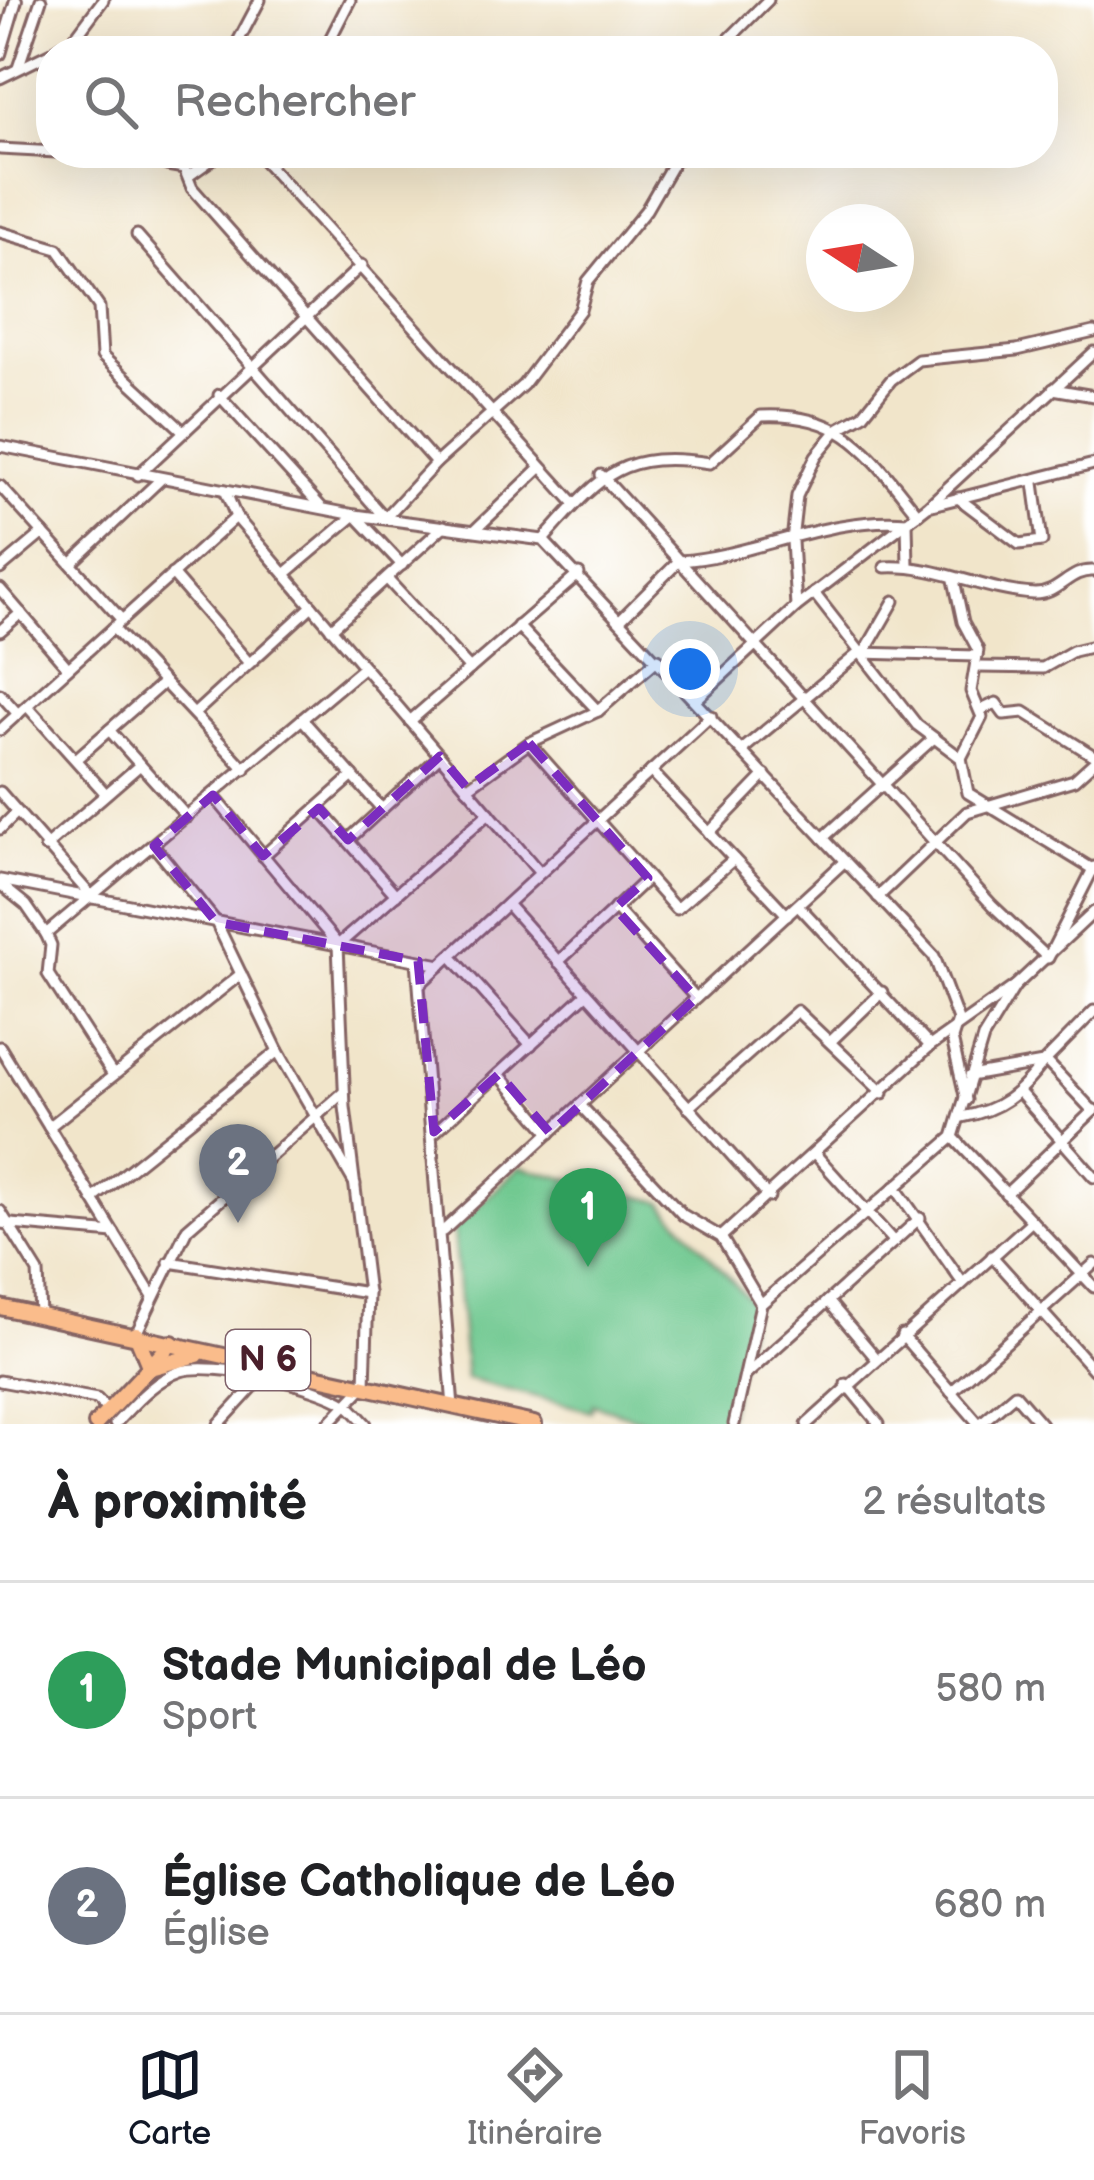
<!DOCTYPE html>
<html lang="fr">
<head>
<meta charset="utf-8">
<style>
	:root { --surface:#fff; --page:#f2f2f2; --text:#202124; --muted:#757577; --line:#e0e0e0; --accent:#111827 }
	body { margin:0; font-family:"Balsamiq Sans",sans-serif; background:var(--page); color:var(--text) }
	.compass { position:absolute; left:806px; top:204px; width:108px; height:108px; border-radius:50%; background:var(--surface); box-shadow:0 12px 48px #0002; rotate:282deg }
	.you { position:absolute; left:690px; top:669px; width:42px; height:42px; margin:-30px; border:9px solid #fff; border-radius:50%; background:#1a73e8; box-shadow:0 0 0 18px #1a73e833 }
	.badge { display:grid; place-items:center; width:78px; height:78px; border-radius:50%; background:var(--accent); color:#fff; font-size:39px; font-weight:700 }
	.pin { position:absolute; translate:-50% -99px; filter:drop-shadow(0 3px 6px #0008) }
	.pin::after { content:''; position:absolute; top:63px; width:42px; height:36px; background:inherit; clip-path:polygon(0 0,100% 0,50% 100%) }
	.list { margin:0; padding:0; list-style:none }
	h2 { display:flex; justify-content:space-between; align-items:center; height:156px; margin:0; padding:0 48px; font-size:51px }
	h2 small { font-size:39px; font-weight:400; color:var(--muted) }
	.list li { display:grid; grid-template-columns:78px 1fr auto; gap:36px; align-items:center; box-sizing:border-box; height:216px; padding:0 48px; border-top:3px solid var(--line) }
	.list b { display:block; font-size:45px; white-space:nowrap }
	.list p { margin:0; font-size:39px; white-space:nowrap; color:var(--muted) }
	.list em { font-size:39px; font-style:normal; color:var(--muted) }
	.icon { flex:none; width:66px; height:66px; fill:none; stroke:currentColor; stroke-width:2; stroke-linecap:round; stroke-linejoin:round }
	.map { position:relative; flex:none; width:1094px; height:1424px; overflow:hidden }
	.search { position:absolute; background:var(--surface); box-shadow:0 12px 48px #0002; left:36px; right:36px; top:36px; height:132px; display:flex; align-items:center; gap:30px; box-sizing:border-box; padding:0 42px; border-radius:48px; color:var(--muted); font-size:45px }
	.sheet { height:588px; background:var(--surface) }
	nav { display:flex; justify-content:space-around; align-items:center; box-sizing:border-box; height:168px; border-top:3px solid var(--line); background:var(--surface); font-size:33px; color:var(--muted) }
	nav a { display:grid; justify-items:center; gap:6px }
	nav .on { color:var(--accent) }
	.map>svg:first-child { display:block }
</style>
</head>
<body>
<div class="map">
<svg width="1094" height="1424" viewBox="0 0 1094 1424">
	<rect width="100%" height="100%" fill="#fff"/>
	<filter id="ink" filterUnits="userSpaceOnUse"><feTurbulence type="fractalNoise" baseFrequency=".00833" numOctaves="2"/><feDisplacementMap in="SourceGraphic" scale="24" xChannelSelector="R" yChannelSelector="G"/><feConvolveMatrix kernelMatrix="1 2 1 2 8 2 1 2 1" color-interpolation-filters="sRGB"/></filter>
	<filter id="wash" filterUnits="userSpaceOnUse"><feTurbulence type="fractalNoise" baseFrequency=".004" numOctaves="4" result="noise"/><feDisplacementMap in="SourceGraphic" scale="48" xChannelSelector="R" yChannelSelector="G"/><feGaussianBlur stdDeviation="2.7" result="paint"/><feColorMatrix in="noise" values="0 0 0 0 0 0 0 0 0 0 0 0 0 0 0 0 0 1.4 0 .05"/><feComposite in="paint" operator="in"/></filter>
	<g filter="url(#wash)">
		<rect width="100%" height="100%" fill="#f1e5ca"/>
		<polygon fill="#6ec88f" stroke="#5c745d" stroke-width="3" points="520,1167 662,1202 753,1304 726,1424 656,1424 593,1404 591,1411 466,1379 453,1229"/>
	</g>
	<g filter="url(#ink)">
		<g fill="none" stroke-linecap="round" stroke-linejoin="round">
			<defs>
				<g id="minor">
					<polyline points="54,51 74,39 103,0"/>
					<polyline points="233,51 260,0"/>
					<polyline points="324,51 350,0"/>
					<polyline points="717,51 768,0"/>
					<polyline points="18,68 41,0"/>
					<polyline points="0,78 51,53"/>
					<polyline points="0,149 75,153"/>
					<polyline points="153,153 167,165 184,168 192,188 436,463"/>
					<polyline points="257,153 575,504"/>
					<polyline points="190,175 221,153"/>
					<polyline points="0,232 58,249 99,307 102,356 182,430"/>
					<polyline points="137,235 385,518 436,463 523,385 580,310 588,281 646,210 679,153"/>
					<polyline points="1053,389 1094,396"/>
					<polyline points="219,395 322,508"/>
					<polyline points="0,446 355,515 543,540 934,956 958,1020 952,1039 966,1100"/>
					<polyline points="138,475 362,265"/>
					<polyline points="601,475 992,905 1048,958 1094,867"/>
					<polyline points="0,486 122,620"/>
					<polyline points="225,490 236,517 540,873"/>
					<polyline points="958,498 1019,544 1042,541 1034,483"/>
					<polyline points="932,505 1094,464"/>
					<polyline points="475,530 540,468"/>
					<path d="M543 540C600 477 619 449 710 463L761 416C846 412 869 454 918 514"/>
					<polyline points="72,563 161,479"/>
					<path d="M885 567C936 564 982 591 1034 594 1059 595 1069 569 1094 571"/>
					<polyline points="0,569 43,533"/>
					<polyline points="172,574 249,663"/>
					<polyline points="285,574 355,515 402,565"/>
					<polyline points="387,579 470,669"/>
					<polyline points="954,580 963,622 978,650 971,691 982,717 961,758"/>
					<polyline points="0,589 68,668"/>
					<polyline points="814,593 917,725 961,758 968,793 1094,870"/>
					<polyline points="796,607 792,541 797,496 816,456 838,429 863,415 891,380 918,360 1017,350 1094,332"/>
					<path d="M621 619 679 561C754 556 830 515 907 522L908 566"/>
					<polyline points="518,626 598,711"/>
					<polyline points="113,628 245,769"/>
					<polyline points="331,629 444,526"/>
					<polyline points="0,631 21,613"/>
					<polyline points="864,653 894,601"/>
					<polyline points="977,667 1043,668 1073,651 1094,646"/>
					<polyline points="0,694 18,714"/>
					<polyline points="696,700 796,607 928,506 1094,352"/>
					<polyline points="27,706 106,794"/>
					<polyline points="981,710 996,703 1004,714 1024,712 1094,756"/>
					<polyline points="194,714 312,606"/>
					<polyline points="302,719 382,809"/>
					<polyline points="410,721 579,574"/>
					<polyline points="0,730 236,517"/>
					<polyline points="109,730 187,817"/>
					<polyline points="529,743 676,909 734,859"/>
					<polyline points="742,750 859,653 977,656"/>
					<polyline points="76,759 164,682"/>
					<polyline points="651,771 787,915"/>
					<polyline points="467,788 529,743 598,711 658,659"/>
					<polyline points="0,792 93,898"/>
					<polyline points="213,795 338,945 345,1107 368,1293 365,1385 328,1424"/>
					<polyline points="319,808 396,895"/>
					<polyline points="0,829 17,812"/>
					<polyline points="709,833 765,775"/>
					<polyline points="823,838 934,738"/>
					<polyline points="348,840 440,756"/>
					<polyline points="154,846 216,922 278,1051 355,1184"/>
					<polyline points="45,847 140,765"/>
					<polyline points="263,856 353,776"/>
					<polyline points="0,880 441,965"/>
					<polyline points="0,884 26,905 46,934 51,945 48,974 113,1075"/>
					<polyline points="878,897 967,812 1074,780 1094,762"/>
					<polyline points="507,904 769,1197"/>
					<polyline points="798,905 930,1046"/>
					<polyline points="615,908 696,998"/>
					<polyline points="46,934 364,667"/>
					<polyline points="338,945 489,813"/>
					<polyline points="451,956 531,1045"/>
					<polyline points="417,961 453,1407"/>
					<polyline points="558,962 648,878"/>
					<polyline points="420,984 711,716"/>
					<polyline points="830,1042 882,992"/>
					<polyline points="0,1047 153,1297"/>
					<polyline points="1046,1061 1093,1111"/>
					<polyline points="499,1074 550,1133"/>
					<polyline points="970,1076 1043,1063 1094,1011"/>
					<polyline points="1020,1093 1094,1177"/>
					<polyline points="580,1105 683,1215 721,1237 761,1304"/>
					<polyline points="688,1108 797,1011 883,1093"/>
					<path d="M962 1117C1001 1110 1019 1094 1043 1063"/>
					<polyline points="49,1127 241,974"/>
					<polyline points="435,1132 586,994"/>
					<polyline points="953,1137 1094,1287"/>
					<polyline points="816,1155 894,1242"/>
					<polyline points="895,1187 962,1282"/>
					<polyline points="1006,1194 1094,1110"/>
					<polyline points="93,1199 278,1051"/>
					<polyline points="0,1211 38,1272 40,1315"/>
					<polyline points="0,1223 114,1233"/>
					<polyline points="443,1231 845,861"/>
					<polyline points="721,1237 930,1046 1015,986 1094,912"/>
					<polyline points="992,1256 1094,1370"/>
					<polyline points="169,1262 368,1293"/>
					<polyline points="828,1301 876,1358"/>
					<polyline points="136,1334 187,1229 344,1092"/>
					<polyline points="902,1335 979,1424"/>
					<polyline points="746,1375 920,1218"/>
					<polyline points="0,1381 97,1399 108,1411"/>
					<polyline points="846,1384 879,1424"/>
					<polyline points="951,1392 1094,1264"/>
					<path d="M115 1424C134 1404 154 1380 181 1371 212 1361 318 1385 346 1404 353 1409 360 1418 366 1424"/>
					<polyline points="219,1424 263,1376"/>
					<polyline points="734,1424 761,1304 953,1137 983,1038 1015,986"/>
					<polyline points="807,1424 1032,1221"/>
					<polyline points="980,1424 1015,1394 1041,1424"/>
				</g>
				<polyline id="tertiary" points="0,54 16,0"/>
				<g id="primary">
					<polyline points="0,1307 534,1424"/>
					<polyline points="136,1334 150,1368 197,1355"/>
					<polyline points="96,1424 172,1343"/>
				</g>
			</defs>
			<use href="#minor" stroke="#846463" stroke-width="15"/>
			<use href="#tertiary" stroke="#846463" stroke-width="16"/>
			<use href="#primary" stroke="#846463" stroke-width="20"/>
			<use href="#minor" stroke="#fff" stroke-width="9"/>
			<use href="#tertiary" stroke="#fff" stroke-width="10"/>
			<use href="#primary" stroke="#fabc8b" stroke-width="14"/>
		</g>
	</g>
	<path fill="#7b2cbf" fill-opacity="0.2" stroke="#7b2cbf" stroke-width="9" stroke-dasharray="24 15" stroke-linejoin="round" d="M529 743 648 878 615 908 696 998 550 1133 499 1074 434 1132 418 961 216 922 154 846 213 795 263 856 319 808 348 840 440 756 467 788Z"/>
	<g text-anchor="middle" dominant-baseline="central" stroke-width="12" stroke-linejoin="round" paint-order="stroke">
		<rect fill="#fff" stroke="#80626b" stroke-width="3" x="226" y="1330" width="84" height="60" rx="9"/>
		<g font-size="36" font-weight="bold" fill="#4a1f2b">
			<text x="268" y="1360">N 6</text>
		</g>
	</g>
</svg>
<svg class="compass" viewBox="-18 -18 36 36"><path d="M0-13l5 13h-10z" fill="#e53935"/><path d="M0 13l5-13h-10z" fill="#757577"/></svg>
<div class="you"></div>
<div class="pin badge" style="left:588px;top:1267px;background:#2e9e5b">1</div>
<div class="pin badge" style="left:238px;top:1223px;background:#6b7280">2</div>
<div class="search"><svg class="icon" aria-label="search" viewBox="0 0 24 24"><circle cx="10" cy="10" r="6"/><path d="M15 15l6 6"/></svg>Rechercher</div>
</div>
<section class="sheet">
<h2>À proximité<small>2 résultats</small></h2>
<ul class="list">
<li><span class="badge" style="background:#2e9e5b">1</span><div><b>Stade Municipal de Léo</b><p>Sport</p></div><em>580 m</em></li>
<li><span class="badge" style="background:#6b7280">2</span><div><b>Église Catholique de Léo</b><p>Église</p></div><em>680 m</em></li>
</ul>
</section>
<nav>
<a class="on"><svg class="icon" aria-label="map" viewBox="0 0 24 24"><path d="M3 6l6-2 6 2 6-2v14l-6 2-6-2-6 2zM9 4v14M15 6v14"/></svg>Carte</a>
<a><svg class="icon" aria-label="directions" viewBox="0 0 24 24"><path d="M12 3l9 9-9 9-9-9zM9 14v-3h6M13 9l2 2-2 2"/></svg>Itinéraire</a>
<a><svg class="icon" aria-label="saved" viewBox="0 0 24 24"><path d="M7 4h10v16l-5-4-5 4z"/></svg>Favoris</a>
</nav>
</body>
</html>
